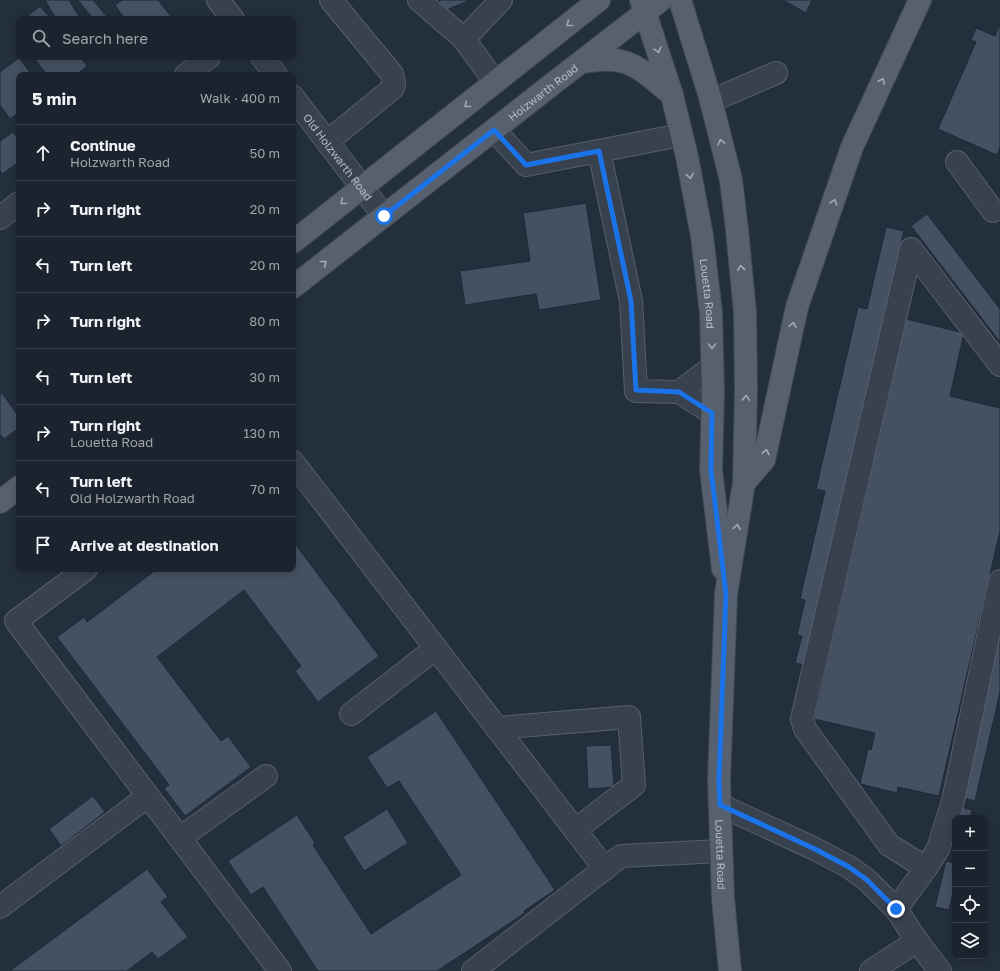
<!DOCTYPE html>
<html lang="en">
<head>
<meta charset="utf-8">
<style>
	:root { --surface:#1b232e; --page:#242b36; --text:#f1f3f6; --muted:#a0a4aa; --line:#39404a }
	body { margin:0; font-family:"Golos Text",sans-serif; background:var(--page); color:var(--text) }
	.controls { position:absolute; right:12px; bottom:12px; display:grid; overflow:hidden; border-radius:8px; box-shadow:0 2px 10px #0003 }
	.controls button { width:36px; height:36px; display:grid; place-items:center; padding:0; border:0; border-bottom:1px solid var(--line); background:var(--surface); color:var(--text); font:20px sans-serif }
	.stop { position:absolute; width:12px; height:12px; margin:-9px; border:3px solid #1a73e8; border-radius:50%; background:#fff }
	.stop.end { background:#1a73e8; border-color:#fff; box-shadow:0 1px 4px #0008 }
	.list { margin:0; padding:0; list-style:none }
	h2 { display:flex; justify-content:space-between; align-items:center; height:52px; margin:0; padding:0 16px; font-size:17px }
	h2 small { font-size:13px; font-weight:400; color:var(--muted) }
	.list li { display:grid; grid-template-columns:26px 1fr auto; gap:12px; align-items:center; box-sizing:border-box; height:56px; padding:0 16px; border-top:1px solid var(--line) }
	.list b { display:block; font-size:15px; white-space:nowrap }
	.list p { margin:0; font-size:13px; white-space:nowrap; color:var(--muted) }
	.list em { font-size:13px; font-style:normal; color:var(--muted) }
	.icon { flex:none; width:22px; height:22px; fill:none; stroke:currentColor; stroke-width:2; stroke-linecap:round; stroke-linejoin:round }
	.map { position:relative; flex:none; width:1000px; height:971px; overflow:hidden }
	.search { position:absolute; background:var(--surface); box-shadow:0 2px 10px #0003; left:16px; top:16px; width:280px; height:44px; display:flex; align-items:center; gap:10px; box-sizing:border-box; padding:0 14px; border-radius:8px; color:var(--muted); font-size:15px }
	.panel { position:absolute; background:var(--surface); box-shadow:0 2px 10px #0003; left:16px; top:72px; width:280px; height:500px; border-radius:8px }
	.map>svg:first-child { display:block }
</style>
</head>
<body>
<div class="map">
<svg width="1000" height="971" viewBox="0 0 1000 971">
	<rect width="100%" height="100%" fill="#242f3e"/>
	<g fill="#455162" stroke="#1f2835">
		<polygon points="45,0 69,0 80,18 56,19"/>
		<polygon points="78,0 93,0 109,19 93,19"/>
		<polygon points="122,0 158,0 173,19 125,19 115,5"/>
		<polygon points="439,0 470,0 444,11"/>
		<polygon points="783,0 812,0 806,13"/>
		<polygon points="40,6 51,19 24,19"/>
		<polygon points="999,26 1000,27 1000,147 997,155 938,129 976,42 971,40 976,28 995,36"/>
		<polygon points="33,57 80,57 87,66 76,75 47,75"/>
		<polygon points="19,58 32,75 19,75 19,112 10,119 0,105 0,72"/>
		<polygon points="13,132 19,140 19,162 2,174 0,170 0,141"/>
		<polygon points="586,203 601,300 539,310 536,294 465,305 460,271 530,261 523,213"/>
		<polygon points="927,214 1000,309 1000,342 911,226"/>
		<polygon points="886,227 904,231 804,665 795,663 802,636 797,635 805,600 800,599 825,491 816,489 858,307 867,309"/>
		<polygon points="906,319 964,333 950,396 1000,408 1000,531 939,796 898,787 897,793 860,784 868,749 871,750 875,733 814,719"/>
		<polygon points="2,393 19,417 19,428 4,439 0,434 0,395"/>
		<polygon points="293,541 379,656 318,702 295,671 301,666 244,590 157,657 221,741 228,736 251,767 185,816 164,788 169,785 57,637 84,617 87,622 157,569 293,569"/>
		<polygon points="1000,626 1000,692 975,801 960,797"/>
		<polygon points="436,711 555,890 524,911 525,913 437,971 318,971 263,887 251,895 228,861 297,815 315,843 313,845 371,934 461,875 399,781 387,788 367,757"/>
		<polygon points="611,745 614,787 588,789 586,746"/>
		<polygon points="93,796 105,812 61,846 49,829"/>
		<polygon points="958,806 972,810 970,818 956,818"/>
		<polygon points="387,809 408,843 364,871 343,837"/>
		<polygon points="955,821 955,845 950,843"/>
		<polygon points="946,861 955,863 955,884 949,910 935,907"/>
		<polygon points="147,869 168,897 161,902 188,937 158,959 152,952 127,971 10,971"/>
	</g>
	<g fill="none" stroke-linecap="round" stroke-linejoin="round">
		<defs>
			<g id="minor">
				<polyline points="218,0 233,19"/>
				<polyline points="419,0 464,39"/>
				<polyline points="262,57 276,75"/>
				<polyline points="186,75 209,57"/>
				<polyline points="495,82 464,39 501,0"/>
				<path id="s1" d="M293 97 384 216"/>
				<polyline points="711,101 776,73"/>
				<polyline points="494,130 526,165 681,135"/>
				<polyline points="327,142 393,88 394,84 392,74 331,0"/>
				<polyline points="599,151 631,301 636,391 679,392 712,413"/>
				<polyline points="957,162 993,211"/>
				<polyline points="0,218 19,203"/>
				<polyline points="679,392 712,367"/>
				<polyline points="293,462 605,869"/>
				<polyline points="86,569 16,621 280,971"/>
				<polyline points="351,714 436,648"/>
				<polyline points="497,728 629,717 634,785 575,830"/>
				<polyline points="720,805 815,849 849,867 867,880 896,909 917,941 940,971"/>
				<polyline points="180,838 266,776"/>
				<polyline points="926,868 889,845 805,729 802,719 911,249 1000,365"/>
				<polyline points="0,907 148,796"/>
				<polyline points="896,909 926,868 938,849 953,801 1000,581"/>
				<polyline points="473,971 621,856 721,851"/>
				<polyline points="871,971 917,941"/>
			</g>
			<g id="major">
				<path id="s2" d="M641 0 672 95 687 157 702 236 711 313 713 392 711 470 723 569"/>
				<path id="s3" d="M680 0 710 97 731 180 737 230 745 312 746 390 744 483 726 594 719 780 723 898 730 971"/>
				<path d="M582 62C592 61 603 59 613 60 636 61 655 81 672 95"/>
				<polyline points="293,242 599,0"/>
				<path id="s4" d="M293 287 555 82 661 0"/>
				<polyline points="744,483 764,460 797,307 852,147 920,0"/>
				<polyline points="0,502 19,487"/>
			</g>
		</defs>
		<use href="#minor" stroke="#565f6c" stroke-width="24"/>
		<use href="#major" stroke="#414a57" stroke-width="24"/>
		<use href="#minor" stroke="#38414e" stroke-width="22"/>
		<use href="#major" stroke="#56606e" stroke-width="22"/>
	</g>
	<defs><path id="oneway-chevron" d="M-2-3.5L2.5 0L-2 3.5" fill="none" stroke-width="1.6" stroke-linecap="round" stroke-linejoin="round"/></defs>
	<g stroke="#a1aab7">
		<use href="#oneway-chevron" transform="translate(569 24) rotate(142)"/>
		<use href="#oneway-chevron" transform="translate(658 50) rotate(73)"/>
		<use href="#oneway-chevron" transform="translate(882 81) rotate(-65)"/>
		<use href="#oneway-chevron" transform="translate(467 105) rotate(142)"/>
		<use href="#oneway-chevron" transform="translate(721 142) rotate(-104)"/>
		<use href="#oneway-chevron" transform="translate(690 176) rotate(79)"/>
		<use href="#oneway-chevron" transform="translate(343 202) rotate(141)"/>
		<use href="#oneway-chevron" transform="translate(834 202) rotate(-71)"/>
		<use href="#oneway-chevron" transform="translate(324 263) rotate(-38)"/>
		<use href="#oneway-chevron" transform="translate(741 268) rotate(-96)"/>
		<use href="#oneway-chevron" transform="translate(793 325) rotate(-78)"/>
		<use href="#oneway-chevron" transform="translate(712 346) rotate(89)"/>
		<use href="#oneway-chevron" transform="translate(746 398) rotate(-88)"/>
		<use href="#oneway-chevron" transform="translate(766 452) rotate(-78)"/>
		<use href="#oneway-chevron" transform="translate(737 527) rotate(-81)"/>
	</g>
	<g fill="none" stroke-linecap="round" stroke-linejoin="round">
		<polyline stroke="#1a73e8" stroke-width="5" points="384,216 494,130 526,165 599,151 631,301 636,390 679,392 712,413 711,470 726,594 719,780 720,805 815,849 849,867 867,880 896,909"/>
	</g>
	<g text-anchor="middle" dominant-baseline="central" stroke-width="3" stroke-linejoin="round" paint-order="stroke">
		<g font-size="11" fill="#b4bcc9" stroke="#1d2633">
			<text stroke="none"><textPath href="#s4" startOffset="317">Holzwarth Road</textPath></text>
			<text stroke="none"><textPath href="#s1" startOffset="75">Old Holzwarth Road</textPath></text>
			<text stroke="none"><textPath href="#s2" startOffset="302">Louetta Road</textPath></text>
			<text stroke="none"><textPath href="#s3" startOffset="864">Louetta Road</textPath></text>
		</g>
	</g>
</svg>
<div class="controls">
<button>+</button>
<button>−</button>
<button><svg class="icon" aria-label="locate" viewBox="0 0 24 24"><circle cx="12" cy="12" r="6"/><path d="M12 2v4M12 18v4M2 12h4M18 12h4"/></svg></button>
<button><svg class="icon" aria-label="layers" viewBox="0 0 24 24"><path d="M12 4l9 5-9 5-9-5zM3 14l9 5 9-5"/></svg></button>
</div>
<div class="stop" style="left:384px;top:216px"></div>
<div class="stop end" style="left:896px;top:909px"></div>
<div class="search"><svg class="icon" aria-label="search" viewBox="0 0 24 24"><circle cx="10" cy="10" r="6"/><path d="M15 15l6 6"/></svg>Search here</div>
<section class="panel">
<h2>5 min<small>Walk · 400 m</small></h2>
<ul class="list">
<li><svg class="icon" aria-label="ahead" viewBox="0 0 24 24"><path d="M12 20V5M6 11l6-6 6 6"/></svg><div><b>Continue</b><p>Holzwarth Road</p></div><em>50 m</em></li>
<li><svg class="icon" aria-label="right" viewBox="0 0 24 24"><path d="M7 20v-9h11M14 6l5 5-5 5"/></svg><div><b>Turn right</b></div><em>20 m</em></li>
<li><svg class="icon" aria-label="left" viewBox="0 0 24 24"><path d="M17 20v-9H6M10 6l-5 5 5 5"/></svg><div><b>Turn left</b></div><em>20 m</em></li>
<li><svg class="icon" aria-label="right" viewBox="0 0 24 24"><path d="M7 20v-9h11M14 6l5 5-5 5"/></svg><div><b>Turn right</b></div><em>80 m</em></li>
<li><svg class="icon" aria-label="left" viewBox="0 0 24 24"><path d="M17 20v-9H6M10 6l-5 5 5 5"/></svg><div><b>Turn left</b></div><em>30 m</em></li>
<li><svg class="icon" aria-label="right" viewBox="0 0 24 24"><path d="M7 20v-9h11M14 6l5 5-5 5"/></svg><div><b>Turn right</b><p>Louetta Road</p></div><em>130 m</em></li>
<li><svg class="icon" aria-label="left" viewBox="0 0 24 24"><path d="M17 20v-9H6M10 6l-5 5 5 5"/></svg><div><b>Turn left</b><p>Old Holzwarth Road</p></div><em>70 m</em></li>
<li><svg class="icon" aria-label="arrive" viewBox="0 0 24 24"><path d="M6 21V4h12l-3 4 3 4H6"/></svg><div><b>Arrive at destination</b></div></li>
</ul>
</section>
</div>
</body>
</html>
